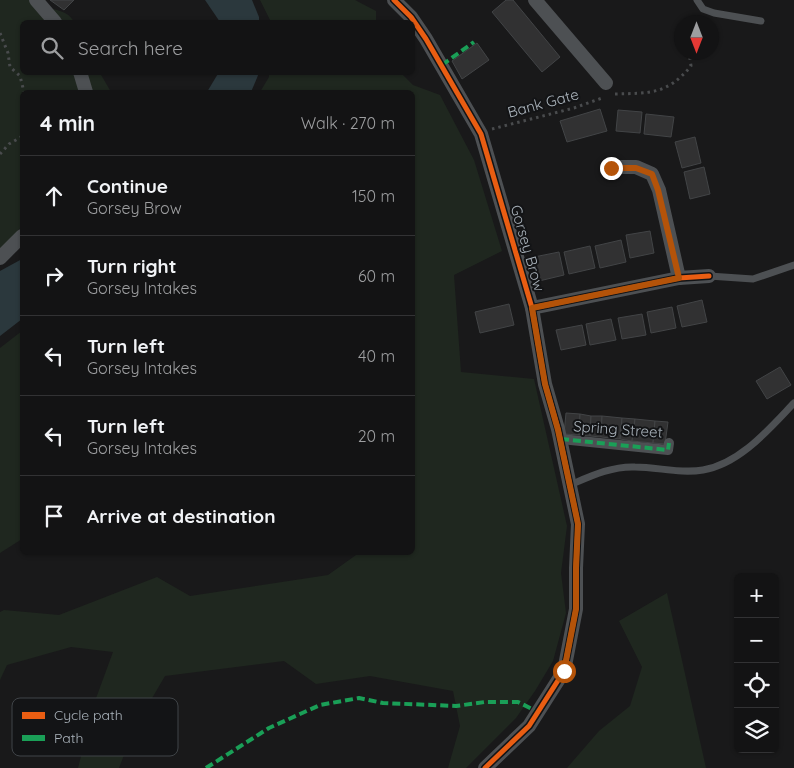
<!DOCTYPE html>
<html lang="en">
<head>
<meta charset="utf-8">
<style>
	:root { --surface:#131314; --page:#1c1c1d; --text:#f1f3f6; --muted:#9d9ea0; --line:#323234 }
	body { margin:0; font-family:Quicksand,sans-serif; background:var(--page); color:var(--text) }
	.controls { position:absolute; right:15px; bottom:15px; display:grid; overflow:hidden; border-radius:8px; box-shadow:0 1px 4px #0004 }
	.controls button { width:45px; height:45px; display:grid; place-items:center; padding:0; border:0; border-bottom:1px solid var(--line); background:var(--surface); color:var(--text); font:25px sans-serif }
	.compass { position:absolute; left:674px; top:15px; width:45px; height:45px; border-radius:50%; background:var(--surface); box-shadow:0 1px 4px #0004; rotate:180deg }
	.stop { position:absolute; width:15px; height:15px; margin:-11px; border:4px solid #b45309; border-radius:50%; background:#fff }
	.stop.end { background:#b45309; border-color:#fff; box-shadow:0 1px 5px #0008 }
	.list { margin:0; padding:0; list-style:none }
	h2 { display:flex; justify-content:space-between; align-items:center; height:65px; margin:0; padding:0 20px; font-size:21px }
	h2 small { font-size:16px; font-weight:400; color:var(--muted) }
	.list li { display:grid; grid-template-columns:32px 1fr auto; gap:15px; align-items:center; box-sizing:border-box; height:80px; padding:0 20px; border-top:1px solid var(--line) }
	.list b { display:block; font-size:19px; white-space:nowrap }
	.list p { margin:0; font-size:16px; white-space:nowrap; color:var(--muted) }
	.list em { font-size:16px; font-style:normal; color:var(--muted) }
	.icon { flex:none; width:28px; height:28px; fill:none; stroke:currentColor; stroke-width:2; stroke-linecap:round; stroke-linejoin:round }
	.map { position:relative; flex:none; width:794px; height:768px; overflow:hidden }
	.search { position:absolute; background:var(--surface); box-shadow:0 1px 4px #0004; left:20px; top:20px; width:395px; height:55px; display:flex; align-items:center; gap:12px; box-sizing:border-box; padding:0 18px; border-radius:8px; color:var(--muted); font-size:19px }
	.panel { position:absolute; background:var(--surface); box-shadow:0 1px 4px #0004; left:20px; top:90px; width:395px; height:465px; border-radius:8px }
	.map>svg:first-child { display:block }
</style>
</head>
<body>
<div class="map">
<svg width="794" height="768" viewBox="0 0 794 768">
	<rect width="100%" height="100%" fill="#19191a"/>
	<g fill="#1f271f">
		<path d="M0 0H34C45 12 66 6 74 22H22V72L100 73 111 92H22V226L0 252Z"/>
		<polygon points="260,0 355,0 376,11 376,22 271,22"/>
		<polygon points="400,72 413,85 440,95 474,160 502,251 454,275 461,372 534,379 567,526 561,573 566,613 553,661 535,691 516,718 466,768 448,768 460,726 453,691 370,676 316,684 284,661 165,676 134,729 119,768 78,768 95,701 113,652 71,647 7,665 0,680 0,612 4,610 59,615 157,577 190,596 328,575 356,555 356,553 412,552 412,92 260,92 269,77 269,73"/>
		<polygon points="22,331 22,539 0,553 0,348"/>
		<polygon points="667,593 706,768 567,768 599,731 630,706 642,667 619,621"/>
	</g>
	<g fill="#2b383d">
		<polygon points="205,0 252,0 259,17 259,22 220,22"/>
		<polygon points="219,72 259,73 251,92 207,92"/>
		<polygon points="22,259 22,319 0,336 0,271"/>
	</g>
	<g fill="#313132" stroke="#424446">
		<polygon points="50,0 74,0 64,10"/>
		<polygon points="506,0 513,0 560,57 542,72 492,12"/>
		<polygon points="477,43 489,60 462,79 452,61"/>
		<polygon points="600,109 607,131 567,142 560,121"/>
		<polygon points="618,110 642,112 640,133 616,131"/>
		<polygon points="646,114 674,117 671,137 644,134"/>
		<polygon points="695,137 701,163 682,168 675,142"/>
		<polygon points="704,167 710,194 690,199 684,172"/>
		<polygon points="650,231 654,253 630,258 626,235"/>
		<polygon points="621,240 626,262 600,268 595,246"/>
		<polygon points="590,246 595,268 569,274 564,252"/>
		<polygon points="559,252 564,275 539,281 534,257"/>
		<polygon points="702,300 707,322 682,327 677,306"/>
		<polygon points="509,304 514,325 480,333 475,312"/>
		<polygon points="672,307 676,328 651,333 647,312"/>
		<polygon points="642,314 646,335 622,339 618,318"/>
		<polygon points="611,319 616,340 590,345 586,324"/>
		<polygon points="582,325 586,345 561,350 556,330"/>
		<polygon points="780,367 791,385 767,399 756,381"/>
		<polygon points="566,413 580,414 579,435 564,434"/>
		<polygon points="580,414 591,416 590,436 579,435"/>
		<polygon points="591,416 602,416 601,437 590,436"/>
		<polygon points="602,416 622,418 620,439 601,437"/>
		<polygon points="622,418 635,419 632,441 620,439"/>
		<polygon points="635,419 655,421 653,443 632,441"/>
		<polygon points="655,421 668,422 665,444 653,443"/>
	</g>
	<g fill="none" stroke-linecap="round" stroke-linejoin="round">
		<g stroke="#494b4d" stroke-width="3" stroke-dasharray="2.5 4" stroke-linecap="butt">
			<polyline points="0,33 8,53 10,67 20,76 24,92"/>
			<path d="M615 94C649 93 667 95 691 66L689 52"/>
			<polyline points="492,129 574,108 602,98"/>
			<polyline points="0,154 9,144 21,137 22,134"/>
		</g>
		<g stroke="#4d5053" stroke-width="7">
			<polyline points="697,0 703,9 714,13 761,21"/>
			<polyline points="709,276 753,279 794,265"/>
			<path d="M570 485C591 476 612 466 635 467 658 467 680 474 703 470 740 464 770 428 794 403"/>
		</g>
		<polyline stroke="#4d5053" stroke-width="10" points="561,439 668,450 669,443"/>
		<g stroke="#4d5053" stroke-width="14">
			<polyline points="36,0 55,22"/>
			<polyline points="394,0 411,17 426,39 481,134 532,308 545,384 558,429 578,524 576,568 576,609 564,671 529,726 485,768"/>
			<polyline points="535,0 606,83"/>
			<polyline points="80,72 86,92"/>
			<polyline points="611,167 636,167 652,174 659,190 679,278"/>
			<polyline points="0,258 22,236"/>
			<polyline points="532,308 679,278 709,276"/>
		</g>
		<g stroke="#1a9f57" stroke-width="4" stroke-dasharray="8 4" stroke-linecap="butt">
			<polyline points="442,65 474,42"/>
			<polyline points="561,439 668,450 669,443"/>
			<polyline points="206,768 269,728 320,705 359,698 383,703 456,706 485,702 518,702 538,712"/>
		</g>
		<defs>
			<g id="cycleway">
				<polyline points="394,0 411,17 426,39 481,134 532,308 545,384 558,429 578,524 576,568 576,609 564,671 529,726 485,768"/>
				<polyline points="532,308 679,278 709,276"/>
			</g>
		</defs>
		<use href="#cycleway" stroke="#131416" stroke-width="8"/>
		<use href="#cycleway" stroke="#e95d12" stroke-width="5"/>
	</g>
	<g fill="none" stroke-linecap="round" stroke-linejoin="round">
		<polyline stroke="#b45309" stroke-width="6" points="564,671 576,609 576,568 578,524 558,430 545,384 532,308 679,278 658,190 652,174 636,168 611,168"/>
	</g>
	<g text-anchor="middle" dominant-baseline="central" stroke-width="4" stroke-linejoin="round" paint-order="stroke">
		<g font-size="15" fill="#aab3bb" stroke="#131416">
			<text transform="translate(543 103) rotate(-15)">Bank Gate</text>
			<text transform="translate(528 248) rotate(74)">Gorsey Brow</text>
			<text transform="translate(618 429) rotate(4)">Spring Street</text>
		</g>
	</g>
	<rect x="12" y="698" width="166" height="58" rx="8" fill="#131416" stroke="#404448" stroke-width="1"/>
	<rect x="22" y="712" width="23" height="7" fill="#e95d12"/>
	<rect x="22" y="735" width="23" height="6" fill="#1a9f57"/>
	<g font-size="14" fill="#aab3bb">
		<text x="54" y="720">Cycle path</text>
		<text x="54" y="743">Path</text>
	</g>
</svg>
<div class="controls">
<button>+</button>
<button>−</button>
<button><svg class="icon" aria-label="locate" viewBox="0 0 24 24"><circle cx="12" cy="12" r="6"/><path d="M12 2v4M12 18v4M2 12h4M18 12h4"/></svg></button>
<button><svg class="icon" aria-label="layers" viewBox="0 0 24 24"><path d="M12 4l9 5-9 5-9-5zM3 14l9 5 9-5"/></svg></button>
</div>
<svg class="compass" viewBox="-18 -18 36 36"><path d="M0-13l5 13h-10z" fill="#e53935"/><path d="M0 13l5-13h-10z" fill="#9d9ea0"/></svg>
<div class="stop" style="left:564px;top:671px"></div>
<div class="stop end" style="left:611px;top:168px"></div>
<div class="search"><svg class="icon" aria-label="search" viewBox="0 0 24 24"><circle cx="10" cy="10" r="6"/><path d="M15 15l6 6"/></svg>Search here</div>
<section class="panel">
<h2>4 min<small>Walk · 270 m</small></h2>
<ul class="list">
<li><svg class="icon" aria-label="ahead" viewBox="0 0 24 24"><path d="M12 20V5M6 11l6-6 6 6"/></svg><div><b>Continue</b><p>Gorsey Brow</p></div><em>150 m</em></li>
<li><svg class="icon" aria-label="right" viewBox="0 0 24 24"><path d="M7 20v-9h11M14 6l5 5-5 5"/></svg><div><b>Turn right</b><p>Gorsey Intakes</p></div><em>60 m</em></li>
<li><svg class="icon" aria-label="left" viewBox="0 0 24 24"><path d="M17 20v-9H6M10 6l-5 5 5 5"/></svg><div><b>Turn left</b><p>Gorsey Intakes</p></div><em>40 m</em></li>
<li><svg class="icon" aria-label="left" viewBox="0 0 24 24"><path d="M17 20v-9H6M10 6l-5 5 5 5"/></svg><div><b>Turn left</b><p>Gorsey Intakes</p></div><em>20 m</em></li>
<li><svg class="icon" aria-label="arrive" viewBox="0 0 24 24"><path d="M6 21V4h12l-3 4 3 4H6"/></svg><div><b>Arrive at destination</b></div></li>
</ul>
</section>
</div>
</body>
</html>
